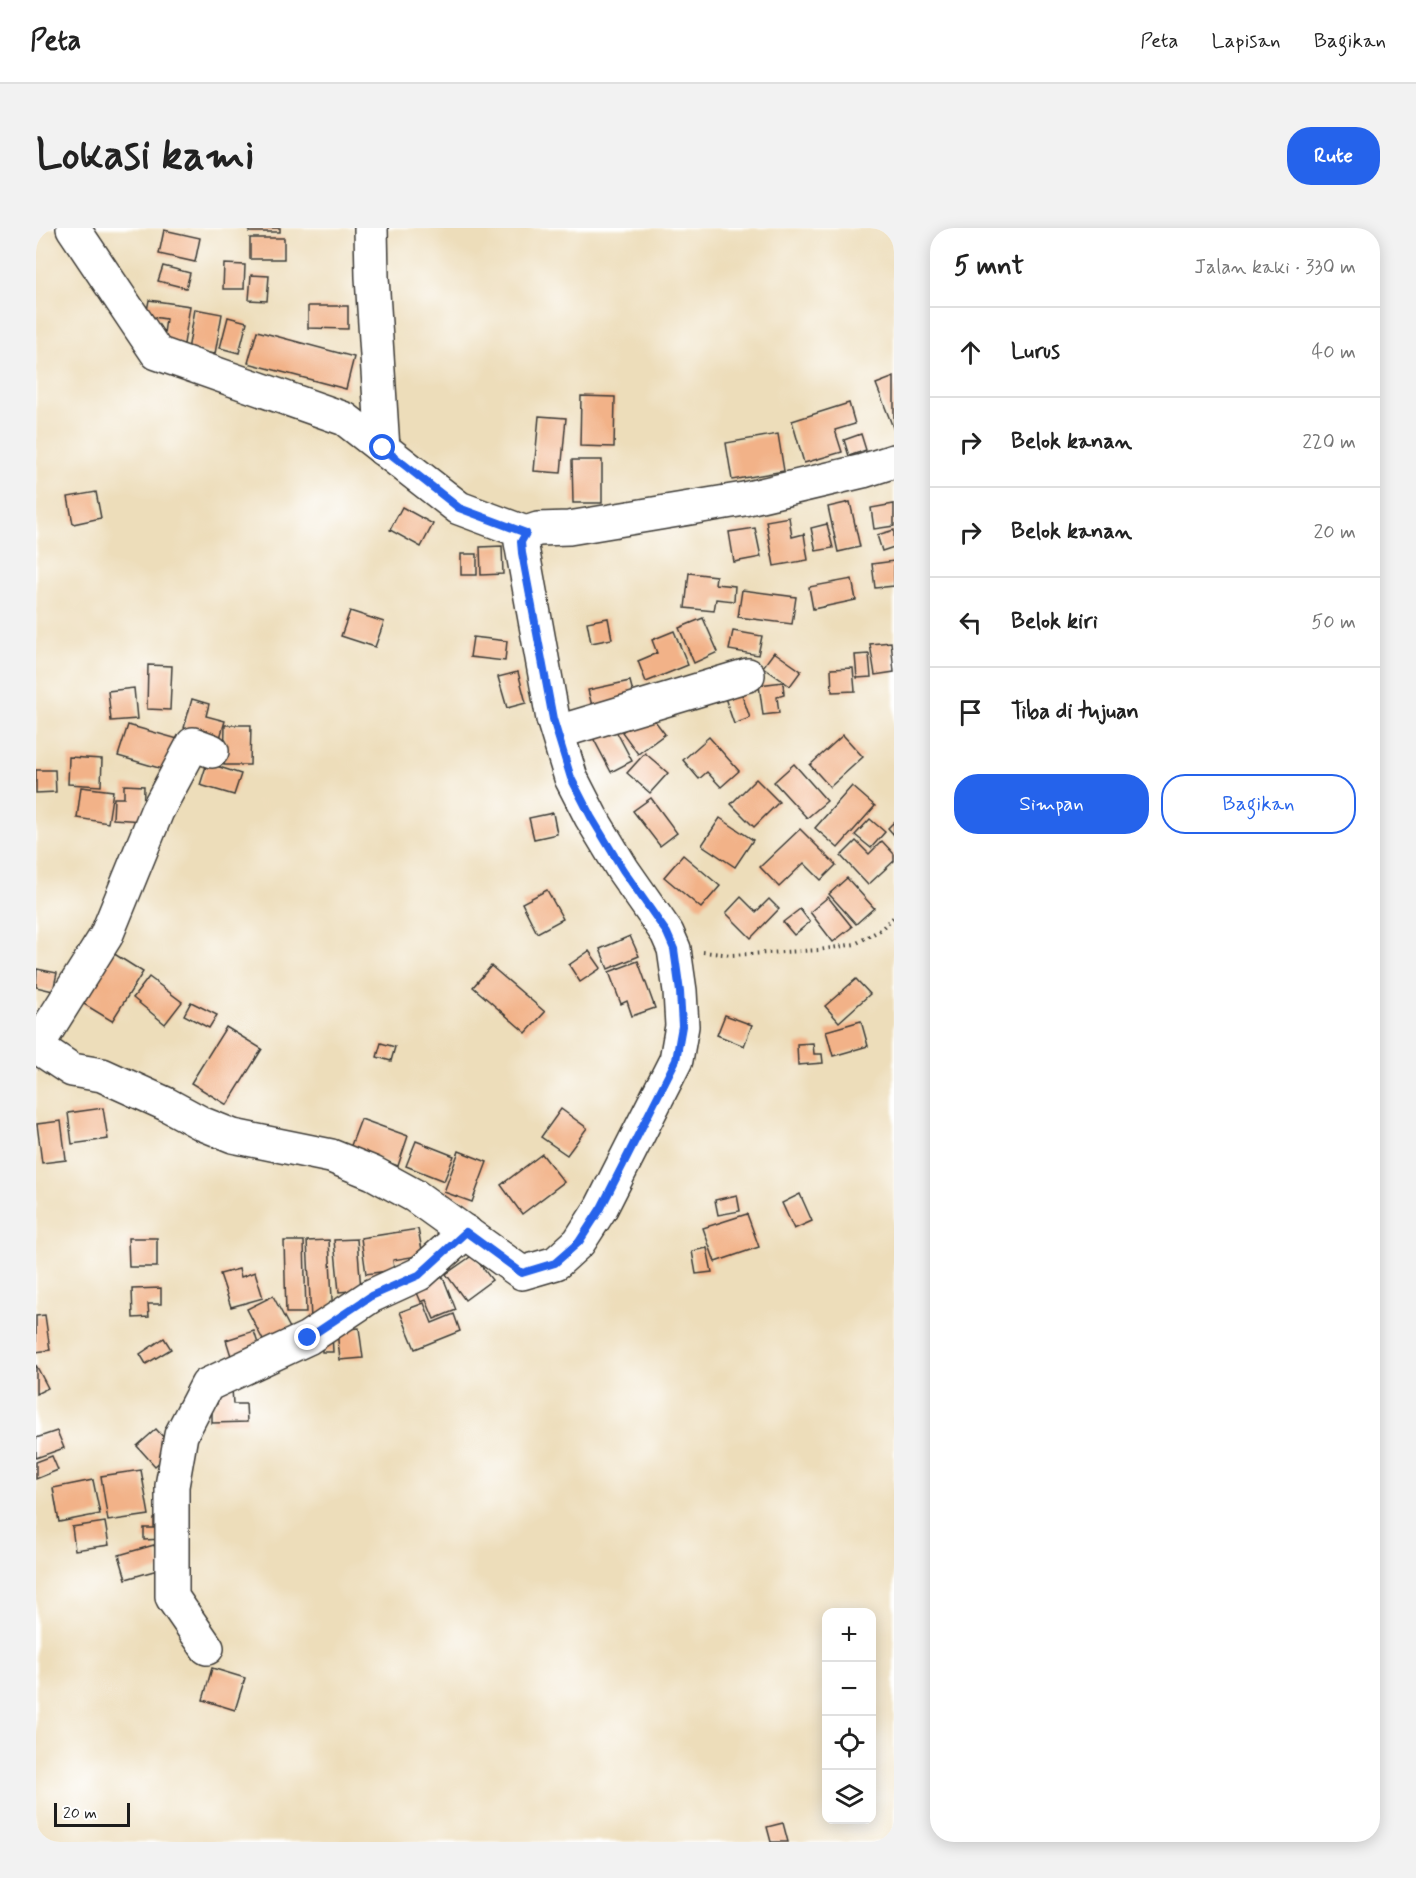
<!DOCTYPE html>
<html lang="id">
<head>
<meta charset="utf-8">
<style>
	:root { --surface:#fff; --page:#f2f2f2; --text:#222; --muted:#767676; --line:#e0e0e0; --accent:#2563eb }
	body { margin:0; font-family:Mynerve,sans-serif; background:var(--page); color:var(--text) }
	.controls { position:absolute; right:18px; bottom:18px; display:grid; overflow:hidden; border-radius:12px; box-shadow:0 3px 15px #0003 }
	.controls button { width:54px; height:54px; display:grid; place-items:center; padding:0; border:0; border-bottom:2px solid var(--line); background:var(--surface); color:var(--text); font:30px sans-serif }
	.scale { position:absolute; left:18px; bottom:15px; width:76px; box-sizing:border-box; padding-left:6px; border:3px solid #1c1c1c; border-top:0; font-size:16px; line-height:21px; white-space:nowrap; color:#1c1c1c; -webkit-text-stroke:4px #fff; paint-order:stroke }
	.stop { position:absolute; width:18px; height:18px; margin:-14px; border:4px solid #2563eb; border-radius:50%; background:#fff }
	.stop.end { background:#2563eb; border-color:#fff; box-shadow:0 2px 6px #0008 }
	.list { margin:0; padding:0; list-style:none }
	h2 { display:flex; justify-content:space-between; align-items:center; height:78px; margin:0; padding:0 24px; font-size:26px }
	h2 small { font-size:20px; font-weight:400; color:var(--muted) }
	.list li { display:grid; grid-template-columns:39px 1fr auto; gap:18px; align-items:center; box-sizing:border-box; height:90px; padding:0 24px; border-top:2px solid var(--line) }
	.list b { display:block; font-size:22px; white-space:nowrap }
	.list em { font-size:20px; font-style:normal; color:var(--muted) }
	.actions { display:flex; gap:12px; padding:18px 24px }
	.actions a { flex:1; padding:14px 0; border:2px solid var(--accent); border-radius:24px; text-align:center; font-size:21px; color:var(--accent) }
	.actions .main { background:var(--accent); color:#fff }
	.icon { flex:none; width:33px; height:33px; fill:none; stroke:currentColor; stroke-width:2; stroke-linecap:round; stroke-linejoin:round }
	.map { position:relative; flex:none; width:858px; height:1614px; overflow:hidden; border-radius:24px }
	header { display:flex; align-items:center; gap:36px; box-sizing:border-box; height:84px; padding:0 30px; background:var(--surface); border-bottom:2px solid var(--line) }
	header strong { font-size:28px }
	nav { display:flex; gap:33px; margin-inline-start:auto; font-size:21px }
	.intro { display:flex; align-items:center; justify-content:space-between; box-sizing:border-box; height:144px; padding:0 36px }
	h1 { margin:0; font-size:42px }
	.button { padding:15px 27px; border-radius:24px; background:var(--accent); color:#fff; font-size:21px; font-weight:700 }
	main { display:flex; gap:36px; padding:0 36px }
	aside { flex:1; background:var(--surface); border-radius:24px; box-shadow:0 3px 15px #0003 }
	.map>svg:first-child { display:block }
</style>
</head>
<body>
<header>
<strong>Peta</strong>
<nav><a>Peta</a><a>Lapisan</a><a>Bagikan</a></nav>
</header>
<div class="intro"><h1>Lokasi kami</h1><a class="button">Rute</a></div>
<main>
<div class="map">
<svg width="858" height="1614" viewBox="0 0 858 1614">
	<rect width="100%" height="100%" fill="#fff"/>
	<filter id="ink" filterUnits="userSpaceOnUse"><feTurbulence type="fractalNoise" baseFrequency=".0167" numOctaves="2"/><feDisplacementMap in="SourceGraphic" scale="12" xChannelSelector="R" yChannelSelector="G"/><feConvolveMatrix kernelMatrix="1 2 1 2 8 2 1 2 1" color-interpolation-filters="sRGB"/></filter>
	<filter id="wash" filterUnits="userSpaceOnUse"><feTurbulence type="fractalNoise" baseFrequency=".008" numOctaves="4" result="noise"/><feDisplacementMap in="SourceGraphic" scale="24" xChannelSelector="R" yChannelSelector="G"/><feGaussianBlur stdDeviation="1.35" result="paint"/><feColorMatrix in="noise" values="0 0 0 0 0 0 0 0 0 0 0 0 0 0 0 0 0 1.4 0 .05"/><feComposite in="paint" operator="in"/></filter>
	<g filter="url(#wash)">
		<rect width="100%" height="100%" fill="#edddba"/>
		<g id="blocks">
			<g fill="#f2b288">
				<rect x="213" y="0" width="31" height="4"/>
				<polygon points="128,2 164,10 159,34 123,26"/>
				<rect x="214" y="10" width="34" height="21"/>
				<polygon points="188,36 209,37 208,61 187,61"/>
				<polygon points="127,38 154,45 150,60 122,53"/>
				<polygon points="215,47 233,48 231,73 213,72"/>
				<polygon points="113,72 154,78 148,116 127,113 130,91 110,88"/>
				<polygon points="272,78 312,78 312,101 272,100"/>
				<polygon points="159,81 186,86 179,126 152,122"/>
				<polygon points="192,89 211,94 203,125 184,120"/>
				<polygon points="221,103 318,129 310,161 212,135"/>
				<polygon points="858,149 858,202 840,156"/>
				<polygon points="545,168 579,169 578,219 544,218"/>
				<polygon points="813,175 819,196 799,202 806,224 768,235 756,193"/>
				<polygon points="503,188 530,190 525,245 498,243"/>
				<polygon points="742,206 748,243 696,252 690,215"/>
				<polygon points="825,206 830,222 813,228 808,212"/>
				<polygon points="536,232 566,232 566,275 537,275"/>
				<polygon points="60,264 65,290 37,296 32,269"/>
				<polygon points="814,274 824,319 802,324 792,279"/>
				<polygon points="858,276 858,298 838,301 835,280"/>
				<polygon points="366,279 397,296 385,319 354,302"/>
				<polygon points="753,289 756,309 768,306 772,332 738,338 730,293"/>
				<polygon points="791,296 797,320 780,323 775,300"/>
				<polygon points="719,300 725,329 698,334 693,304"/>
				<polygon points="858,302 858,319 846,323 841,307"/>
				<polygon points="466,318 467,346 445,347 444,319"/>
				<rect x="425" y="326" width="16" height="21"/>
				<polygon points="858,333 858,358 839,360 836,336"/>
				<polygon points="653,345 680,348 679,356 699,358 698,373 680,371 678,383 649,380"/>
				<polygon points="816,351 820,372 777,381 773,359"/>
				<polygon points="706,362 760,369 756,396 702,389"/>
				<polygon points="314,383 348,394 339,419 305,408"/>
				<polygon points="572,390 576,411 555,415 551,394"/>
				<polygon points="667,390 682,424 658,435 643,400"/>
				<polygon points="638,403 652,437 610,454 602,433 621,425 616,412"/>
				<polygon points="697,403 726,408 722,427 693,422"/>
				<polygon points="437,409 471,413 469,433 434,429"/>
				<polygon points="855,414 858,444 839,447 834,416"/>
				<polygon points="738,424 765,443 754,458 727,439"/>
				<polygon points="833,426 835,449 821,450 819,427"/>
				<polygon points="112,437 136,438 134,482 111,481"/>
				<polygon points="817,440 819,463 796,464 795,441"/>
				<polygon points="482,444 490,475 471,480 462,449"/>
				<polygon points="594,453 599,472 557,482 552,462"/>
				<polygon points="747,454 748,467 741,469 743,485 727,487 723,457"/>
				<polygon points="703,458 714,490 698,496 687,464"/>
				<polygon points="98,460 101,491 75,493 72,463"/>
				<polygon points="156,471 173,476 170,488 189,493 184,510 148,500"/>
				<polygon points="613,485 629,506 602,526 586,504"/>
				<polygon points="576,495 596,533 575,544 555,506"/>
				<polygon points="92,497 149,513 140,545 82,528"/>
				<polygon points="189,497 215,497 214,537 188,537"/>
				<polygon points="807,507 827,529 794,559 774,537"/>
				<polygon points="673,509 703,543 685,559 671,544 663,551 647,532"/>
				<polygon points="609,525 632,545 614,565 591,545"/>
				<polygon points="33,529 66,531 65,558 32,556"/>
				<polygon points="171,535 205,546 198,567 164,557"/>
				<polygon points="758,536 791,573 771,590 738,554"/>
				<polygon points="0,542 19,542 20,564 0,565"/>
				<polygon points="720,551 743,574 718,599 695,576"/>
				<polygon points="88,557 108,558 107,593 77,591 78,570 88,570"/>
				<polygon points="816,558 839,578 802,620 779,600"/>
				<polygon points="45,559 77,563 72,595 41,590"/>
				<polygon points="615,570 641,605 624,618 597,583"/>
				<polygon points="517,585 521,606 498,611 493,590"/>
				<polygon points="684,590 717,612 699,639 666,617"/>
				<polygon points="834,591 849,604 835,620 819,607"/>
				<polygon points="858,594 858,607 852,600"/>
				<polygon points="764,601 800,637 785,652 768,635 743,659 724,639"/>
				<polygon points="820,613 833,626 846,613 858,626 858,633 832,657 805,628"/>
				<polygon points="647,627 684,658 665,680 628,649"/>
				<polygon points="811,650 838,680 820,696 793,666"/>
				<polygon points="511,662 527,691 501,705 486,675"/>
				<polygon points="705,669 720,684 733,671 743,681 715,710 690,685"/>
				<polygon points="792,669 816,699 797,714 774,684"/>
				<polygon points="764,681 774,694 758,707 747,694"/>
				<polygon points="594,708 603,728 572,741 564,721"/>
				<polygon points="69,720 107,744 76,793 38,770"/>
				<polygon points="553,723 565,740 544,754 533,737"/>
				<polygon points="602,733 619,780 596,788 591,773 585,776 573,744"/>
				<polygon points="455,738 509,784 490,805 437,759"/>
				<polygon points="1,741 21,745 17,763 0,759"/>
				<polygon points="113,749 146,774 129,796 97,770"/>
				<polygon points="820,751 834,766 803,794 789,778"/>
				<polygon points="155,774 181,787 173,800 148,787"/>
				<polygon points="689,787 716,797 708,818 681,807"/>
				<polygon points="825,793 832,818 797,828 790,803"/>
				<polygon points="190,799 226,821 191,877 155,855"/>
				<polygon points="345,815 359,819 355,833 341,829"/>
				<polygon points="777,815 778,826 786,826 787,835 762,837 761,816"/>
				<polygon points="67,880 72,911 36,916 32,885"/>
				<polygon points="525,881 551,900 531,927 505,909"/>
				<polygon points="325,891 372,908 362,938 314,920"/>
				<polygon points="25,893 30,932 6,935 1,896"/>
				<polygon points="380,913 418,928 408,953 370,938"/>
				<polygon points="423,923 451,934 436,974 408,964"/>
				<polygon points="506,926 528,954 486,986 465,957"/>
				<polygon points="764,966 776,993 758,1001 746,975"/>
				<polygon points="701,967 704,983 682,987 679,972"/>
				<polygon points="711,986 723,1019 679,1034 667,1000"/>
				<polygon points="382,1001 387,1027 357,1032 358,1042 330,1046 325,1010"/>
				<polygon points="92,1010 121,1010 121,1039 93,1039"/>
				<polygon points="321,1011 325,1062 303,1064 298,1012"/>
				<polygon points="293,1012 297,1090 275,1091 271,1013"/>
				<polygon points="248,1013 268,1013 270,1085 250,1085"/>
				<polygon points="671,1020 676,1044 660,1046 656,1023"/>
				<polygon points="437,1027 456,1052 429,1072 410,1046"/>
				<polygon points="203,1041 205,1049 219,1044 227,1070 195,1079 184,1046"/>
				<polygon points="407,1049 420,1082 398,1091 390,1072 385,1074 379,1060"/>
				<polygon points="125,1060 125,1076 112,1076 113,1089 97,1090 96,1061"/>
				<polygon points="237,1068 256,1104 230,1118 211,1081"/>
				<polygon points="388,1075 396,1095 418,1086 424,1103 379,1121 364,1084"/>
				<polygon points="9,1087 14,1122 0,1124 0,1088"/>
				<polygon points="323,1100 327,1130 304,1132 301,1102"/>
				<polygon points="218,1103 224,1122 196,1131 190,1112"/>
				<polygon points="296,1105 297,1124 286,1124 285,1106"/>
				<polygon points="128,1110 135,1121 110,1136 104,1126"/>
				<polygon points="0,1137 12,1160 0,1166"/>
				<polygon points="196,1160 197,1176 210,1176 211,1194 176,1195 176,1176 181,1176 180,1161"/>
				<polygon points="120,1201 138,1221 119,1238 101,1218"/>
				<polygon points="21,1203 28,1220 0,1230 0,1210"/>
				<polygon points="16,1228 22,1242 0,1251 0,1234"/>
				<polygon points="105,1242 113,1287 72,1293 65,1248"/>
				<polygon points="57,1252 64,1286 23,1294 17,1260"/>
				<polygon points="118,1291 127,1291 127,1311 108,1312 108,1300 118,1300"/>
				<polygon points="69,1294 73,1317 39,1322 36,1299"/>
				<polygon points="118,1317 125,1341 90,1351 83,1327"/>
				<polygon points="176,1440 209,1450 199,1482 167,1472"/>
				<polygon points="747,1595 752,1614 735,1614 731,1599"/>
			</g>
		</g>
	</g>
	<g filter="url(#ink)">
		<use href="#blocks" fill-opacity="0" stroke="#3b3934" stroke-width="1.5"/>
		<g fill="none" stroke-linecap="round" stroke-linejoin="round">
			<defs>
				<g id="minor">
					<polyline points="37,0 121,125 309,191 423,280 490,305"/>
					<polyline points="335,0 336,49 347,221"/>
					<polyline points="522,504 712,447"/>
					<polyline points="0,818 36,842 66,847 130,876 167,896 197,908 295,928 337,945 379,968 486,1045 520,1035 543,1014 565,980 640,832 646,798 644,763 638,721 631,705 587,642 555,589 535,550 517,491 485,314 490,305 502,301 533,300 708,271 827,243 858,233"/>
					<polyline points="1,818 70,708 121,583 157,516 176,523"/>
					<polyline points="171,1420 136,1369 136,1258 145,1207 171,1157 272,1110 335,1068 383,1046 430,1004"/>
				</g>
			</defs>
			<use href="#minor" stroke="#3b3934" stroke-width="36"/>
			<polyline stroke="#3b3934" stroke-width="4" stroke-dasharray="1.5 4.5" stroke-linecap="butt" points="667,724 696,727 783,722 819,716 844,702 858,689"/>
			<use href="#minor" stroke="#fff" stroke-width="33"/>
		</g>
	</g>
	<g fill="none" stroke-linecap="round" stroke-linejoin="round" filter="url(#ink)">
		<polyline stroke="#2563eb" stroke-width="8" points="272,1110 335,1068 383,1047 430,1004 486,1045 519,1035 543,1014 565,980 640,832 646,798 644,764 638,721 631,705 587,642 555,589 535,550 517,491 486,325 485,314 490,305 423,280 347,220"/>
	</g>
</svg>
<div class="controls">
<button>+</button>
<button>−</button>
<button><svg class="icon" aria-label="locate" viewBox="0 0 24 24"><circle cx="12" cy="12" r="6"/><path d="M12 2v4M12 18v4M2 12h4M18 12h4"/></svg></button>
<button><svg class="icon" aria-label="layers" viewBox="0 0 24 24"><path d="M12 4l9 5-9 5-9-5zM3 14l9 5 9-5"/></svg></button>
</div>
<div class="scale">20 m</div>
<div class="stop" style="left:347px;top:220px"></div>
<div class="stop end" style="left:272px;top:1110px"></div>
</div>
<aside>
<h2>5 mnt<small>Jalan kaki · 330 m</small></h2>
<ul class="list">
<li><svg class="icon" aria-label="ahead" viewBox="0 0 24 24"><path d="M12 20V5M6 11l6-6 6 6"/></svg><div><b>Lurus</b></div><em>40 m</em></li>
<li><svg class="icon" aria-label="right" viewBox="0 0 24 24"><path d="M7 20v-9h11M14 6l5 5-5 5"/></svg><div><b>Belok kanan</b></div><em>220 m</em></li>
<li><svg class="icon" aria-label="right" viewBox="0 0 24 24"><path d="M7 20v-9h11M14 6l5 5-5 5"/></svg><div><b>Belok kanan</b></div><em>20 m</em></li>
<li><svg class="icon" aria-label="left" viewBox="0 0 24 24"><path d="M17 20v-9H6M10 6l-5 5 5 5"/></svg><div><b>Belok kiri</b></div><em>50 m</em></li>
<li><svg class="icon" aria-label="arrive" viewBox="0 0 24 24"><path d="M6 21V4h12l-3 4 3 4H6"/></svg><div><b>Tiba di tujuan</b></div></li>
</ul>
<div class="actions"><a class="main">Simpan</a><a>Bagikan</a></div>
</aside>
</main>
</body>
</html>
